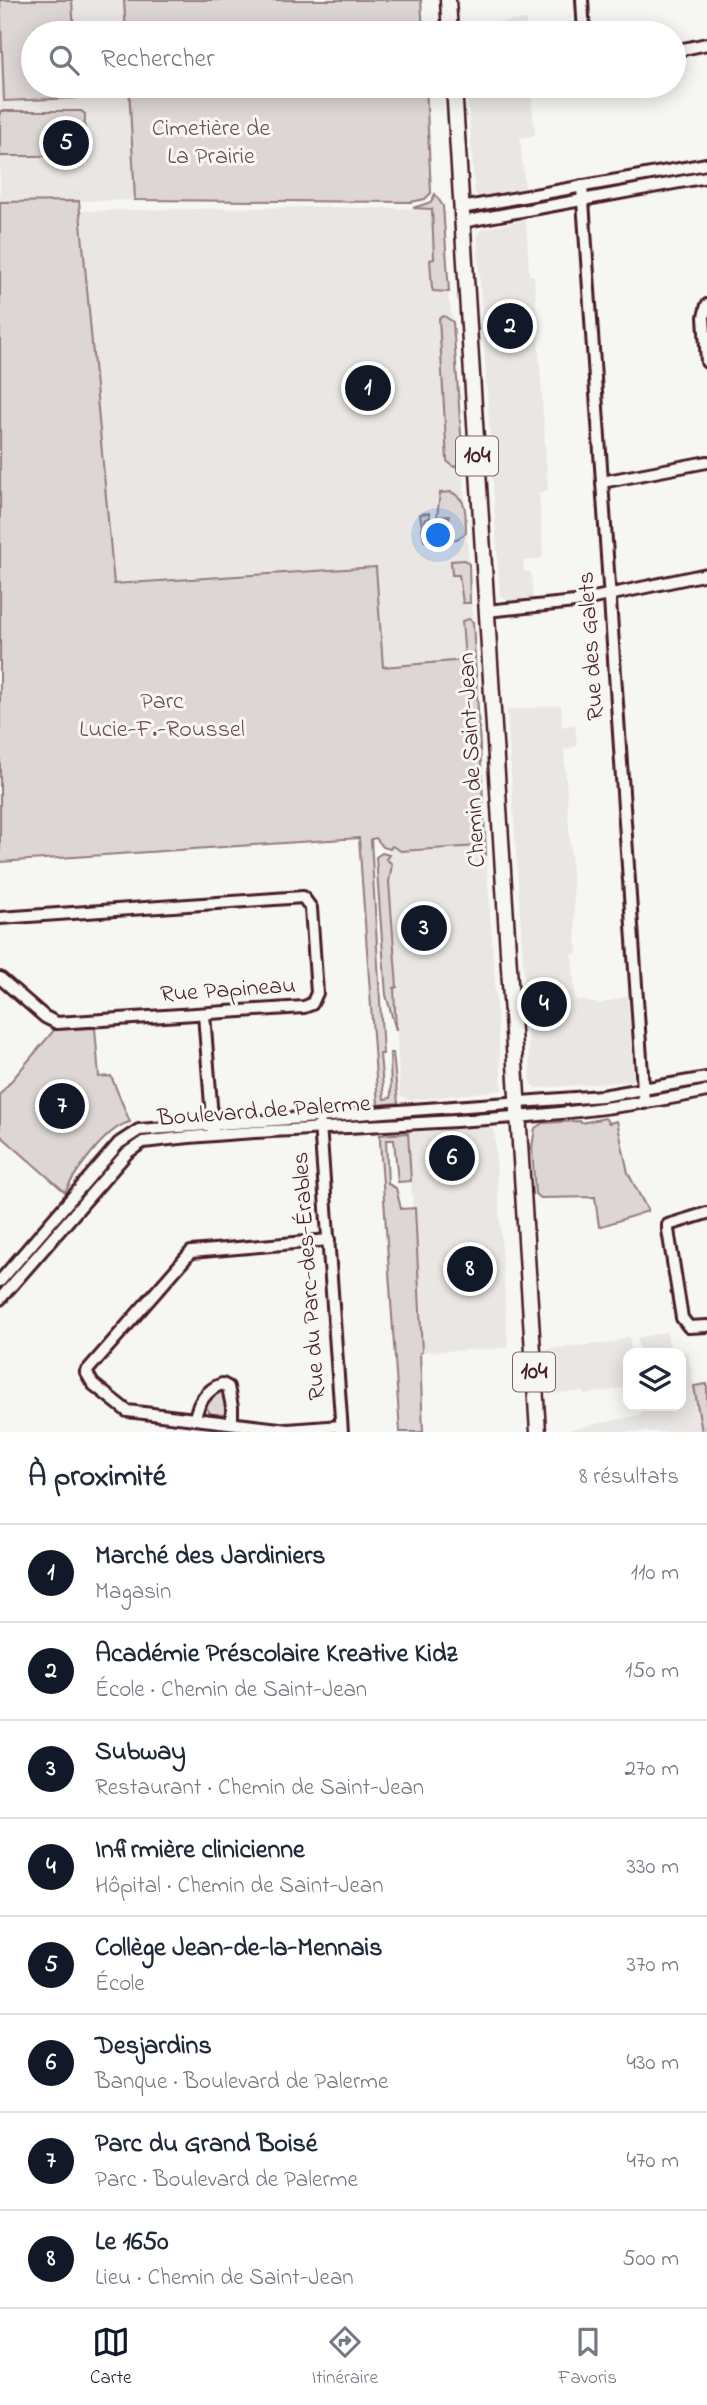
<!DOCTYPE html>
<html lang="fr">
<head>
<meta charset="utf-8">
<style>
	:root { --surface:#fff; --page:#f2f2f3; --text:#1f2937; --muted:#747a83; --line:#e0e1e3; --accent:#111827 }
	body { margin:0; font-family:"Indie Flower",sans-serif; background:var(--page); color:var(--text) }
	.controls { position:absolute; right:21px; bottom:21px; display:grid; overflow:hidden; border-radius:14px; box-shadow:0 4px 18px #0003 }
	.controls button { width:63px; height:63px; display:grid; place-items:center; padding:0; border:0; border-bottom:2px solid var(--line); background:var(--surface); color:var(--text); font:35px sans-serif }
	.you { position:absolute; left:439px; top:536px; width:24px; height:24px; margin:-18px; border:5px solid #fff; border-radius:50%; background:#1a73e8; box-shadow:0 0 0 10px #1a73e833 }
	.badge { display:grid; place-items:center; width:46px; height:46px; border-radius:50%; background:var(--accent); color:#fff; font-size:23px; font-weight:700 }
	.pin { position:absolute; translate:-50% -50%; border:4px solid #fff; box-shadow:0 2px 7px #0006 }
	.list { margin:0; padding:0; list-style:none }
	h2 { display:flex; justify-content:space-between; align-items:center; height:91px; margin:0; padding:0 28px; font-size:30px }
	h2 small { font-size:23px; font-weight:400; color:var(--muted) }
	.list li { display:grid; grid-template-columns:46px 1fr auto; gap:21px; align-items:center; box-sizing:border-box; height:98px; padding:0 28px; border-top:2px solid var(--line) }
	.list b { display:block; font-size:26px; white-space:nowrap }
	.list p { margin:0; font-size:23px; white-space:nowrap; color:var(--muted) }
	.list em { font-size:23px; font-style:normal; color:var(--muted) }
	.icon { flex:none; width:38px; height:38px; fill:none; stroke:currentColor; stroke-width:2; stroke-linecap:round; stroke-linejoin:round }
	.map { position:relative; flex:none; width:707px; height:1432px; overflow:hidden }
	.search { position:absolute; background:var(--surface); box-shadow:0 4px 18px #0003; left:21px; right:21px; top:21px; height:77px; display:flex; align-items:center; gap:18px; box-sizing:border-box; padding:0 24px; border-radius:38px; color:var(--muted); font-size:26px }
	.sheet { height:875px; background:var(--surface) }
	nav { display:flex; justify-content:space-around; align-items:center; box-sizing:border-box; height:98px; border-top:2px solid var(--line); background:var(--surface); font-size:19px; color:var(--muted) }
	nav a { display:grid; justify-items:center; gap:4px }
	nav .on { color:var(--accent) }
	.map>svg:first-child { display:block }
</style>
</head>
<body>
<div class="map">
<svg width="707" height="1432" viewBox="0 0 707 1432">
	<rect width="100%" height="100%" fill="#f6f6f2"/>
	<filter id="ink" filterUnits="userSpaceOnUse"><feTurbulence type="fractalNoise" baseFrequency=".0143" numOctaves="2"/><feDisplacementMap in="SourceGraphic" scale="14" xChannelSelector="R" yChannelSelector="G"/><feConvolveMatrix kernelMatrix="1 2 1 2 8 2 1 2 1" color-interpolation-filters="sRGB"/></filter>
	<g filter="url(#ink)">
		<g fill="#e9e6e3">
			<polygon points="0,0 124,0 126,33 33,33 33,86 129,86 135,200 0,202"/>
			<polygon points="526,20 527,33 464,33 464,25"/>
			<polygon points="467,86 530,86 535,135 520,138 525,189 481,198 475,194"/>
			<polygon points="312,207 432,209 453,322 475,662 383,669 376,567 114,584 80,211"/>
			<polygon points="526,220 529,275 534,275 548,490 539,493 543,558 523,561 524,572 531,572 533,601 514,603 500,595 477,235 482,229"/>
			<polygon points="561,705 562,727 575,724 577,746 564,750 577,953 572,955 575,999 599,1004 628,996 633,1077 632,1081 536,1088 531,1084 507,710"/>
			<polygon points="391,845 405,852 478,846 486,854 502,1090 410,1100 400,1095 389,882 392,864 386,859"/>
			<polygon points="489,1127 494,1129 508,1348 422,1352 408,1133"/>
			<polygon points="667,1332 669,1344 679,1353 640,1353 637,1338"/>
			<polygon points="629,1336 632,1353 628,1353 628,1387 584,1395 583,1391 548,1394 545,1349 613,1343"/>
			<polygon points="688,1352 702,1432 558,1432 641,1415 642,1406 681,1406 680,1353"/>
		</g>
		<g fill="#ddd6d5" stroke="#947a80" stroke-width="2">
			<polygon points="0,0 72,0 74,33 33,33 33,86 76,86 76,98 4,101"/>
			<polygon points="124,0 421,0 423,33 126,33"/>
			<polygon points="129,86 426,86 431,193 425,199 411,202 135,200"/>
			<polygon points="0,111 81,111 85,114 84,152 80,156 0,156"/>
			<polygon points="435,194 443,206 449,292 433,291 432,288 430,260 434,259 432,209 413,208 431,202"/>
			<polygon points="79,201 114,584 376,567 383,667 465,660 462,621 469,619 473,622 486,854 478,846 401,851 392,846 390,849 383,847 376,838 371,839 383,1054 380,1054 384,1099 391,1098 390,1053 393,1053 398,1103 378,1105 359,838 0,862 0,202"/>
			<polygon points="444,316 453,322 463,462 454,467 447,461 439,318"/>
			<path d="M451 492C469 500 465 515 466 533L457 539 424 541 420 514 429 513 430 518 425 519 426 531 450 529 449 516 437 517 440 493Z"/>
			<polygon points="464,560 469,564 470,603 463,603 459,575 452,575 451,561"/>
			<polygon points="382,853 389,855 386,859 392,864 389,882 397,987 394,988 396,1030 386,995 376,857"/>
			<path d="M95 1028 99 1077 111 1076 130 1122C106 1127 75 1173 65 1192L0 1135V1094L55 1029Z"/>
			<polygon points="605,1118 609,1123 617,1121 628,1173 648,1211 599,1227 595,1197 541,1198 535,1194 532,1147 535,1128 543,1123 580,1121 581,1123"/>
			<polygon points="408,1133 411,1181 398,1182 394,1140 386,1140 388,1184 396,1188 401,1209 415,1208 422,1352 420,1353 423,1432 400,1432 380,1141 380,1135"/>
			<polygon points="707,1384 707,1432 702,1432 694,1386"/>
			<polygon points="220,1390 225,1393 227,1412 222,1415 211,1415 205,1405"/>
		</g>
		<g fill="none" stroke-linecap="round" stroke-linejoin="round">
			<defs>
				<g id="minor">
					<polyline points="582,0 584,33"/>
					<polyline points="674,51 707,44"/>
					<polyline points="582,186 644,1103"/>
					<polyline points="461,208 707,164"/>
					<polyline points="462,222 707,177"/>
					<polyline points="707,305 704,317 707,362"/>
					<polyline points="602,482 707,462"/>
					<polyline points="487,611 575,602 707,574"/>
					<polyline points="0,918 303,897 311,908 317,993 312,1004 304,1007 57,1023 45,1017 0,978"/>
					<polyline points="204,1014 213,1131"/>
					<polyline points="320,1124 342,1432"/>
					<polyline points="707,1213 668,1225 668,1230 682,1318 689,1327 707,1326"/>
					<polyline points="329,1240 191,1252 86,1372 93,1384 127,1411 288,1430 341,1426"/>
					<polyline points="0,1281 119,1143 139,1130 602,1096 707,1078"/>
					<path d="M0 1299 127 1153 143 1142C331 1120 521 1130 707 1091"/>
					<path d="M195 1419C197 1404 207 1389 222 1384L228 1387 232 1407V1423"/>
				</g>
				<g id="major">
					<polyline points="448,0 450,33"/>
					<polyline points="454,86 538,1432"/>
				</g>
			</defs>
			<use href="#minor" stroke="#4a1f2b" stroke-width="16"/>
			<use href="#major" stroke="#4a1f2b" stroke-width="19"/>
			<use href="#minor" stroke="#f6f6f2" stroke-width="10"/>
			<use href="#major" stroke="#f6f6f2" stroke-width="14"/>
		</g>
	</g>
	<g text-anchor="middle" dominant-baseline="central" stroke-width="6" stroke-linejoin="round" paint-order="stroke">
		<g fill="#f6f6f2" stroke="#7e6067" stroke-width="2">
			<rect x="456" y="436.5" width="42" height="39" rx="5"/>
			<rect x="513" y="1352.5" width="42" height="39" rx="5"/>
		</g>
		<g font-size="23" font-weight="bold" fill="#4a1f2b">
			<text x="477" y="456">104</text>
			<text x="534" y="1372">104</text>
		</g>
		<g font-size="24" fill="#6f4d56" stroke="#f6f6f2">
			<text x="211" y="129">Cimetière de<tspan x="211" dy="28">La Prairie</tspan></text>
			<text x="162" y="702">Parc<tspan x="162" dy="28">Lucie-F.-Roussel</tspan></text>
		</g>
		<g font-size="24" fill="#4a1f2b" stroke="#f6f6f2">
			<text transform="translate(592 646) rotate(-94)">Rue des Galets</text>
			<text transform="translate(473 760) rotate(-93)">Chemin de Saint-Jean</text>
			<text transform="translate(228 991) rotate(-4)">Rue Papineau</text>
			<text transform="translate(264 1112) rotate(-4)">Boulevard de Palerme</text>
			<text transform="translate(310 1276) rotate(-94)">Rue du Parc-des-Érables</text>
		</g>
	</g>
</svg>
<div class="controls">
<button><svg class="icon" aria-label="layers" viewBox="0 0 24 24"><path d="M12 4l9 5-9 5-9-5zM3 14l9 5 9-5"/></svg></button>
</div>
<div class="you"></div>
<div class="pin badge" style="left:368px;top:388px">1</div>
<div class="pin badge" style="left:510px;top:326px">2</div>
<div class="pin badge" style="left:424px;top:928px">3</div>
<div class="pin badge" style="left:544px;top:1004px">4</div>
<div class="pin badge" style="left:66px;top:143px">5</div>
<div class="pin badge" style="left:452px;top:1158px">6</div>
<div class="pin badge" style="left:62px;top:1106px">7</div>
<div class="pin badge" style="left:470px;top:1269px">8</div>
<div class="search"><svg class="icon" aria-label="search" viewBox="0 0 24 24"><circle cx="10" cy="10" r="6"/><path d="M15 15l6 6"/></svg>Rechercher</div>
</div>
<section class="sheet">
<h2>À proximité<small>8 résultats</small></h2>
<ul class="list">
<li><span class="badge">1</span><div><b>Marché des Jardiniers</b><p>Magasin</p></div><em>110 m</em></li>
<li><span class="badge">2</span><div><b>Académie Préscolaire Kreative Kidz</b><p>École · Chemin de Saint-Jean</p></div><em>150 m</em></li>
<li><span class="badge">3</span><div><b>Subway</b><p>Restaurant · Chemin de Saint-Jean</p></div><em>270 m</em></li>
<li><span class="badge">4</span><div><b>Infirmière clinicienne</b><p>Hôpital · Chemin de Saint-Jean</p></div><em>330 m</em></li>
<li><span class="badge">5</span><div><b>Collège Jean-de-la-Mennais</b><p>École</p></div><em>370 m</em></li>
<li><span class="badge">6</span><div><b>Desjardins</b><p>Banque · Boulevard de Palerme</p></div><em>430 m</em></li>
<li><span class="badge">7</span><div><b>Parc du Grand Boisé</b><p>Parc · Boulevard de Palerme</p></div><em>470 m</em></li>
<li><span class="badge">8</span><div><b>Le 1650</b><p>Lieu · Chemin de Saint-Jean</p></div><em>500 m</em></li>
</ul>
</section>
<nav>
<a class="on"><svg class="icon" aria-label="map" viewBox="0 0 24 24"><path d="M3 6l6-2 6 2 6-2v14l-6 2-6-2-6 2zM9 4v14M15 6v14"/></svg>Carte</a>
<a><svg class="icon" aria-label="directions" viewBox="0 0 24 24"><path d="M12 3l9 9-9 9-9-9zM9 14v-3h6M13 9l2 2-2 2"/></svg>Itinéraire</a>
<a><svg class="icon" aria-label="saved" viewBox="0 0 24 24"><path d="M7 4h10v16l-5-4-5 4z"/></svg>Favoris</a>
</nav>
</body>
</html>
